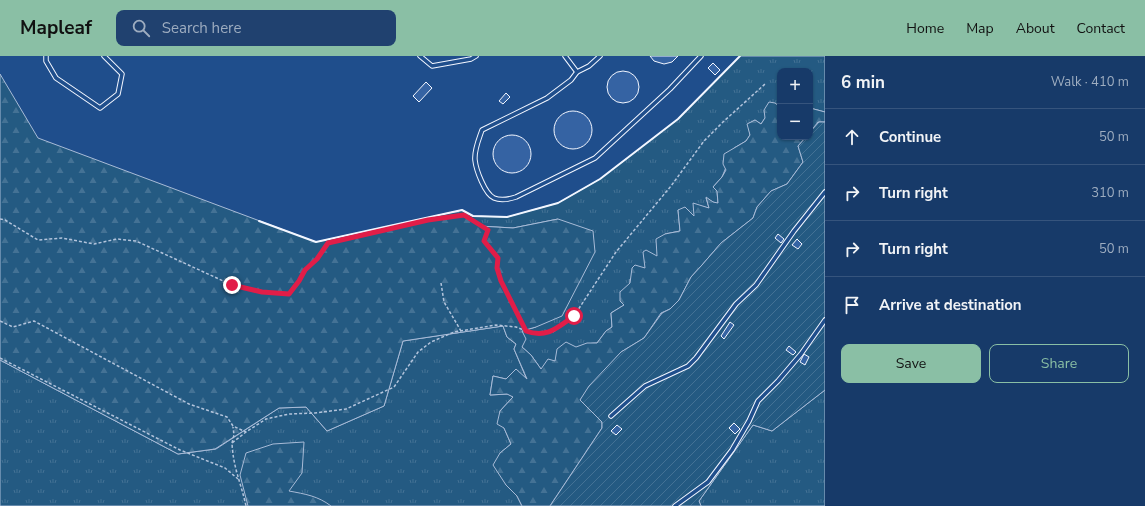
<!DOCTYPE html>
<html lang="en">
<head>
<meta charset="utf-8">
<style>
	:root { --surface:#173a69; --page:#20416f; --text:#f1f3f6; --muted:#9eadc0; --line:#36547d; --accent:#8abfa5 }
	body { margin:0; font-family:"Nunito Sans",sans-serif; background:var(--page); color:var(--text) }
	.controls { position:absolute; right:12px; top:12px; display:grid; overflow:hidden; border-radius:8px; box-shadow:0 1px 3px #0004 }
	.controls button { width:36px; height:36px; display:grid; place-items:center; padding:0; border:0; border-bottom:1px solid var(--line); background:var(--surface); color:var(--text); font:20px sans-serif }
	.stop { position:absolute; width:12px; height:12px; margin:-9px; border:3px solid #e11d48; border-radius:50%; background:#fff }
	.stop.end { background:#e11d48; border-color:#fff; box-shadow:0 1px 4px #0008 }
	.list { margin:0; padding:0; list-style:none }
	h2 { display:flex; justify-content:space-between; align-items:center; height:52px; margin:0; padding:0 16px; font-size:17px }
	h2 small { font-size:13px; font-weight:400; color:var(--muted) }
	.list li { display:grid; grid-template-columns:26px 1fr auto; gap:12px; align-items:center; box-sizing:border-box; height:56px; padding:0 16px; border-top:1px solid var(--line) }
	.list b { display:block; font-size:15px; white-space:nowrap }
	.list em { font-size:13px; font-style:normal; color:var(--muted) }
	.actions { display:flex; gap:8px; padding:12px 16px }
	.actions a { flex:1; padding:9px 0; border:1px solid var(--accent); border-radius:8px; text-align:center; font-size:14px; color:var(--accent) }
	.actions .main { background:var(--accent); color:#111 }
	.icon { flex:none; width:22px; height:22px; fill:none; stroke:currentColor; stroke-width:2; stroke-linecap:round; stroke-linejoin:round }
	.map { position:relative; flex:none; width:825px; height:450px; overflow:hidden }
	header { display:flex; align-items:center; gap:24px; box-sizing:border-box; height:56px; padding:0 20px; background:var(--accent); color:#111 }
	header strong { font-size:19px }
	nav { display:flex; gap:22px; margin-inline-start:auto; font-size:14px }
	.search { width:280px; height:36px; background:var(--page); display:flex; align-items:center; gap:10px; box-sizing:border-box; padding:0 14px; border-radius:8px; color:var(--muted); font-size:15px }
	main { display:flex }
	aside { flex:1; background:var(--surface) }
	.map>svg:first-child { display:block }
</style>
</head>
<body>
<header>
<strong>Mapleaf</strong>
<div class="search"><svg class="icon" aria-label="search" viewBox="0 0 24 24"><circle cx="10" cy="10" r="6"/><path d="M15 15l6 6"/></svg>Search here</div>
<nav><a>Home</a><a>Map</a><a>About</a><a>Contact</a></nav>
</header>
<main>
<div class="map">
<svg width="825" height="450" viewBox="0 0 825 450">
	<defs>
		<pattern id="grass-tufts" width="24" height="20" patternUnits="userSpaceOnUse"><rect width="24" height="20" fill="#245a82"/><path d="M3 7l-1-3M5 7V3M7 7l1-3M15 17l-1-3M17 17v-4M19 17l1-3" fill="none" stroke="#447295"/></pattern>
		<pattern id="forest-firs" width="22" height="20" patternUnits="userSpaceOnUse"><rect width="22" height="20" fill="#245a82"/><path d="M5 1l3.5 6h-7zM16 11l3.5 6h-7z" fill="#447295"/></pattern>
		<pattern id="garden-furrows" width="10" height="10" patternUnits="userSpaceOnUse"><rect width="10" height="10" fill="#245a82"/><path d="M-1 1l2-2M0 10L10 0M9 11l2-2" fill="none" stroke="#447295"/></pattern>
	</defs>
	<rect width="100%" height="100%" fill="#1f4e8c"/>
	<g fill="url(#grass-tufts)" stroke="#a8bbd7">
		<path d="M740 0H825V56L810 52V15H780V51L775 47 761 68 755 64 748 68 750 79 746 85 734 92 722 121 713 131 717 135 718 148 713 146 706 142 709 152 700 150 694 160 678 154 680 175 665 178 657 200 645 213 630 223V227L624 249 611 257 612 271 606 275 597 287C575 287 561 303 541 313L531 299 522 291V275L536 271 558 163 513 172 479 170 462 154 473 160 507 161 558 147 600 123 678 63Z"/>
		<polygon points="503,270 507,281 516,288 514,293 527,324 506,323 493,320 490,339 508,338 513,341 500,355 504,372 511,388 500,397 506,429 517,440 522,450 0,450 0,304 178,398 216,393 279,352 306,351 327,375 384,350 403,285"/>
		<polygon points="825,334 825,450 701,450 699,445 753,369 772,375"/>
	</g>
	<g fill="url(#forest-firs)" stroke="#a8bbd7">
		<polygon points="0,18 38,82 316,186 462,154 479,170 513,172 558,163 593,175 595,196 562,260 536,271 522,275 526,283 522,291 531,299 541,313 548,303 555,305 557,293 566,286 576,291 587,287 597,287 606,275 612,271 611,257 624,249 620,245 620,236 630,227 632,212 635,209 645,212 643,196 646,194 657,200 656,183 665,178 680,175 678,154 685,151 694,160 693,147 709,152 706,141 713,146 718,147 717,135 713,131 722,121 726,114 723,108 724,98 746,85 750,79 747,68 755,64 761,68 765,62 764,54 769,46 775,47 780,51 780,81 806,81 798,90 803,106 787,128 771,135 757,151 753,162 721,187 702,209 691,221 679,244 670,253 661,257 644,282 621,296 580,344 602,366 602,372 550,450 522,450 517,440 506,429 493,409 500,397 511,388 504,372 497,368 500,355 513,341 507,338 490,339 493,320 506,323 516,313 527,323 514,293 516,288 507,281 503,270 403,285 384,350 327,375 306,351 279,352 215,393 178,398 0,304"/>
		<polygon points="810,52 825,56 825,66 818,66 810,76"/>
		<path d="M304 386 302 417 289 435C305 438 318 440 331 450H248L240 419 246 397 273 388Z"/>
	</g>
	<polygon fill="url(#garden-furrows)" stroke="#a8bbd7" points="819,66 825,66 825,334 772,375 753,369 699,445 701,450 550,450 602,372 602,366 580,344 589,330 621,296 644,282 662,257 670,253 679,244 691,221 702,209 721,187 753,162 757,151 771,135 787,128 803,106 798,90 806,81 810,81 810,76"/>
	<g fill="#3563a3" stroke="#f2f6ff">
		<polygon points="650,0 678,0 672,6 664,8 654,5"/>
		<polygon points="713,7 720,14 715,19 708,12"/>
		<circle cx="623" cy="31" r="16"/>
		<polygon points="426,26 432,32 419,46 413,40"/>
		<polygon points="506,37 510,41 503,48 499,45"/>
		<circle cx="573" cy="74" r="19"/>
		<circle cx="512" cy="98" r="19"/>
		<polygon points="778,178 784,183 781,187 775,182"/>
		<polygon points="797,183 802,188 798,193 792,189"/>
		<polygon points="730,266 734,269 724,283 721,280"/>
		<polygon points="789,290 796,296 793,299 786,294"/>
		<polygon points="804,298 809,301 805,309 800,306"/>
		<polygon points="734,367 740,373 735,378 729,372"/>
		<polygon points="617,369 622,373 616,379 611,375"/>
	</g>
	<g fill="none" stroke-linecap="round" stroke-linejoin="round">
		<defs>
			<g id="lane">
				<polyline points="46,0 46,5 56,22 100,52 118,38 122,18 104,0"/>
				<polyline points="420,0 432,10 471,3 476,0"/>
				<polyline points="565,0 577,16"/>
				<path d="M600 0 589 10 577 16 571 24 547 42 482 74C479 83 474 94 475 104 476 114 485 138 494 142 501 145 510 143 516 141L595 102 670 33 701 0"/>
				<polyline points="611,360 645,330 688,310 696,302 736,248 756,229 794,175 825,136"/>
				<polyline points="675,450 708,426 732,394 749,365 758,345 778,325 801,298 825,264"/>
			</g>
		</defs>
		<use href="#lane" stroke="#f2f6ff" stroke-width="5.5"/>
		<g stroke="#b3c4dc" stroke-width="1.5" stroke-dasharray="3 2" stroke-linecap="butt">
			<polyline points="0,163 5,164 38,184 62,182 94,188 117,183 136,185 232,229 262,236 289,238 299,225 305,214 317,203 328,187 428,164 464,159 488,174 485,185 498,201 497,212 501,225 526,275"/>
			<polyline points="441,227 444,246 461,275"/>
			<polyline points="0,265 13,271 34,265 189,348 227,361 233,370 246,376"/>
			<polyline points="0,302 180,394 225,412 238,423"/>
			<polyline points="232,387 234,379 233,371"/>
			<path d="M246 450C241 427 233 411 232 387L246 376 266 363 289 358 315 357 346 353 394 331 418 296 431 286 454 276 496 269 516 271 534 278 553 276 574 260 616 196 671 130 704 85 723 66 765 28"/>
		</g>
		<use href="#lane" stroke="#1f4e8c" stroke-width="3.5"/>
		<polyline stroke="#f2f6ff" stroke-width="2" points="259,165 316,186 462,154 473,160 507,161 558,147 600,123 678,63 740,0"/>
	</g>
	<g fill="none" stroke-linecap="round" stroke-linejoin="round">
		<path stroke="#e11d48" stroke-width="5" d="M232 229 262 236 289 238 299 225 305 214 317 203 328 187 428 164 464 159 488 174 484 185 498 202 497 212 501 225 526 275C547 283 558 271 574 260"/>
	</g>
</svg>
<div class="controls">
<button>+</button>
<button>−</button>
</div>
<div class="stop" style="left:574px;top:260px"></div>
<div class="stop end" style="left:232px;top:229px"></div>
</div>
<aside>
<h2>6 min<small>Walk · 410 m</small></h2>
<ul class="list">
<li><svg class="icon" aria-label="ahead" viewBox="0 0 24 24"><path d="M12 20V5M6 11l6-6 6 6"/></svg><div><b>Continue</b></div><em>50 m</em></li>
<li><svg class="icon" aria-label="right" viewBox="0 0 24 24"><path d="M7 20v-9h11M14 6l5 5-5 5"/></svg><div><b>Turn right</b></div><em>310 m</em></li>
<li><svg class="icon" aria-label="right" viewBox="0 0 24 24"><path d="M7 20v-9h11M14 6l5 5-5 5"/></svg><div><b>Turn right</b></div><em>50 m</em></li>
<li><svg class="icon" aria-label="arrive" viewBox="0 0 24 24"><path d="M6 21V4h12l-3 4 3 4H6"/></svg><div><b>Arrive at destination</b></div></li>
</ul>
<div class="actions"><a class="main">Save</a><a>Share</a></div>
</aside>
</main>
</body>
</html>
